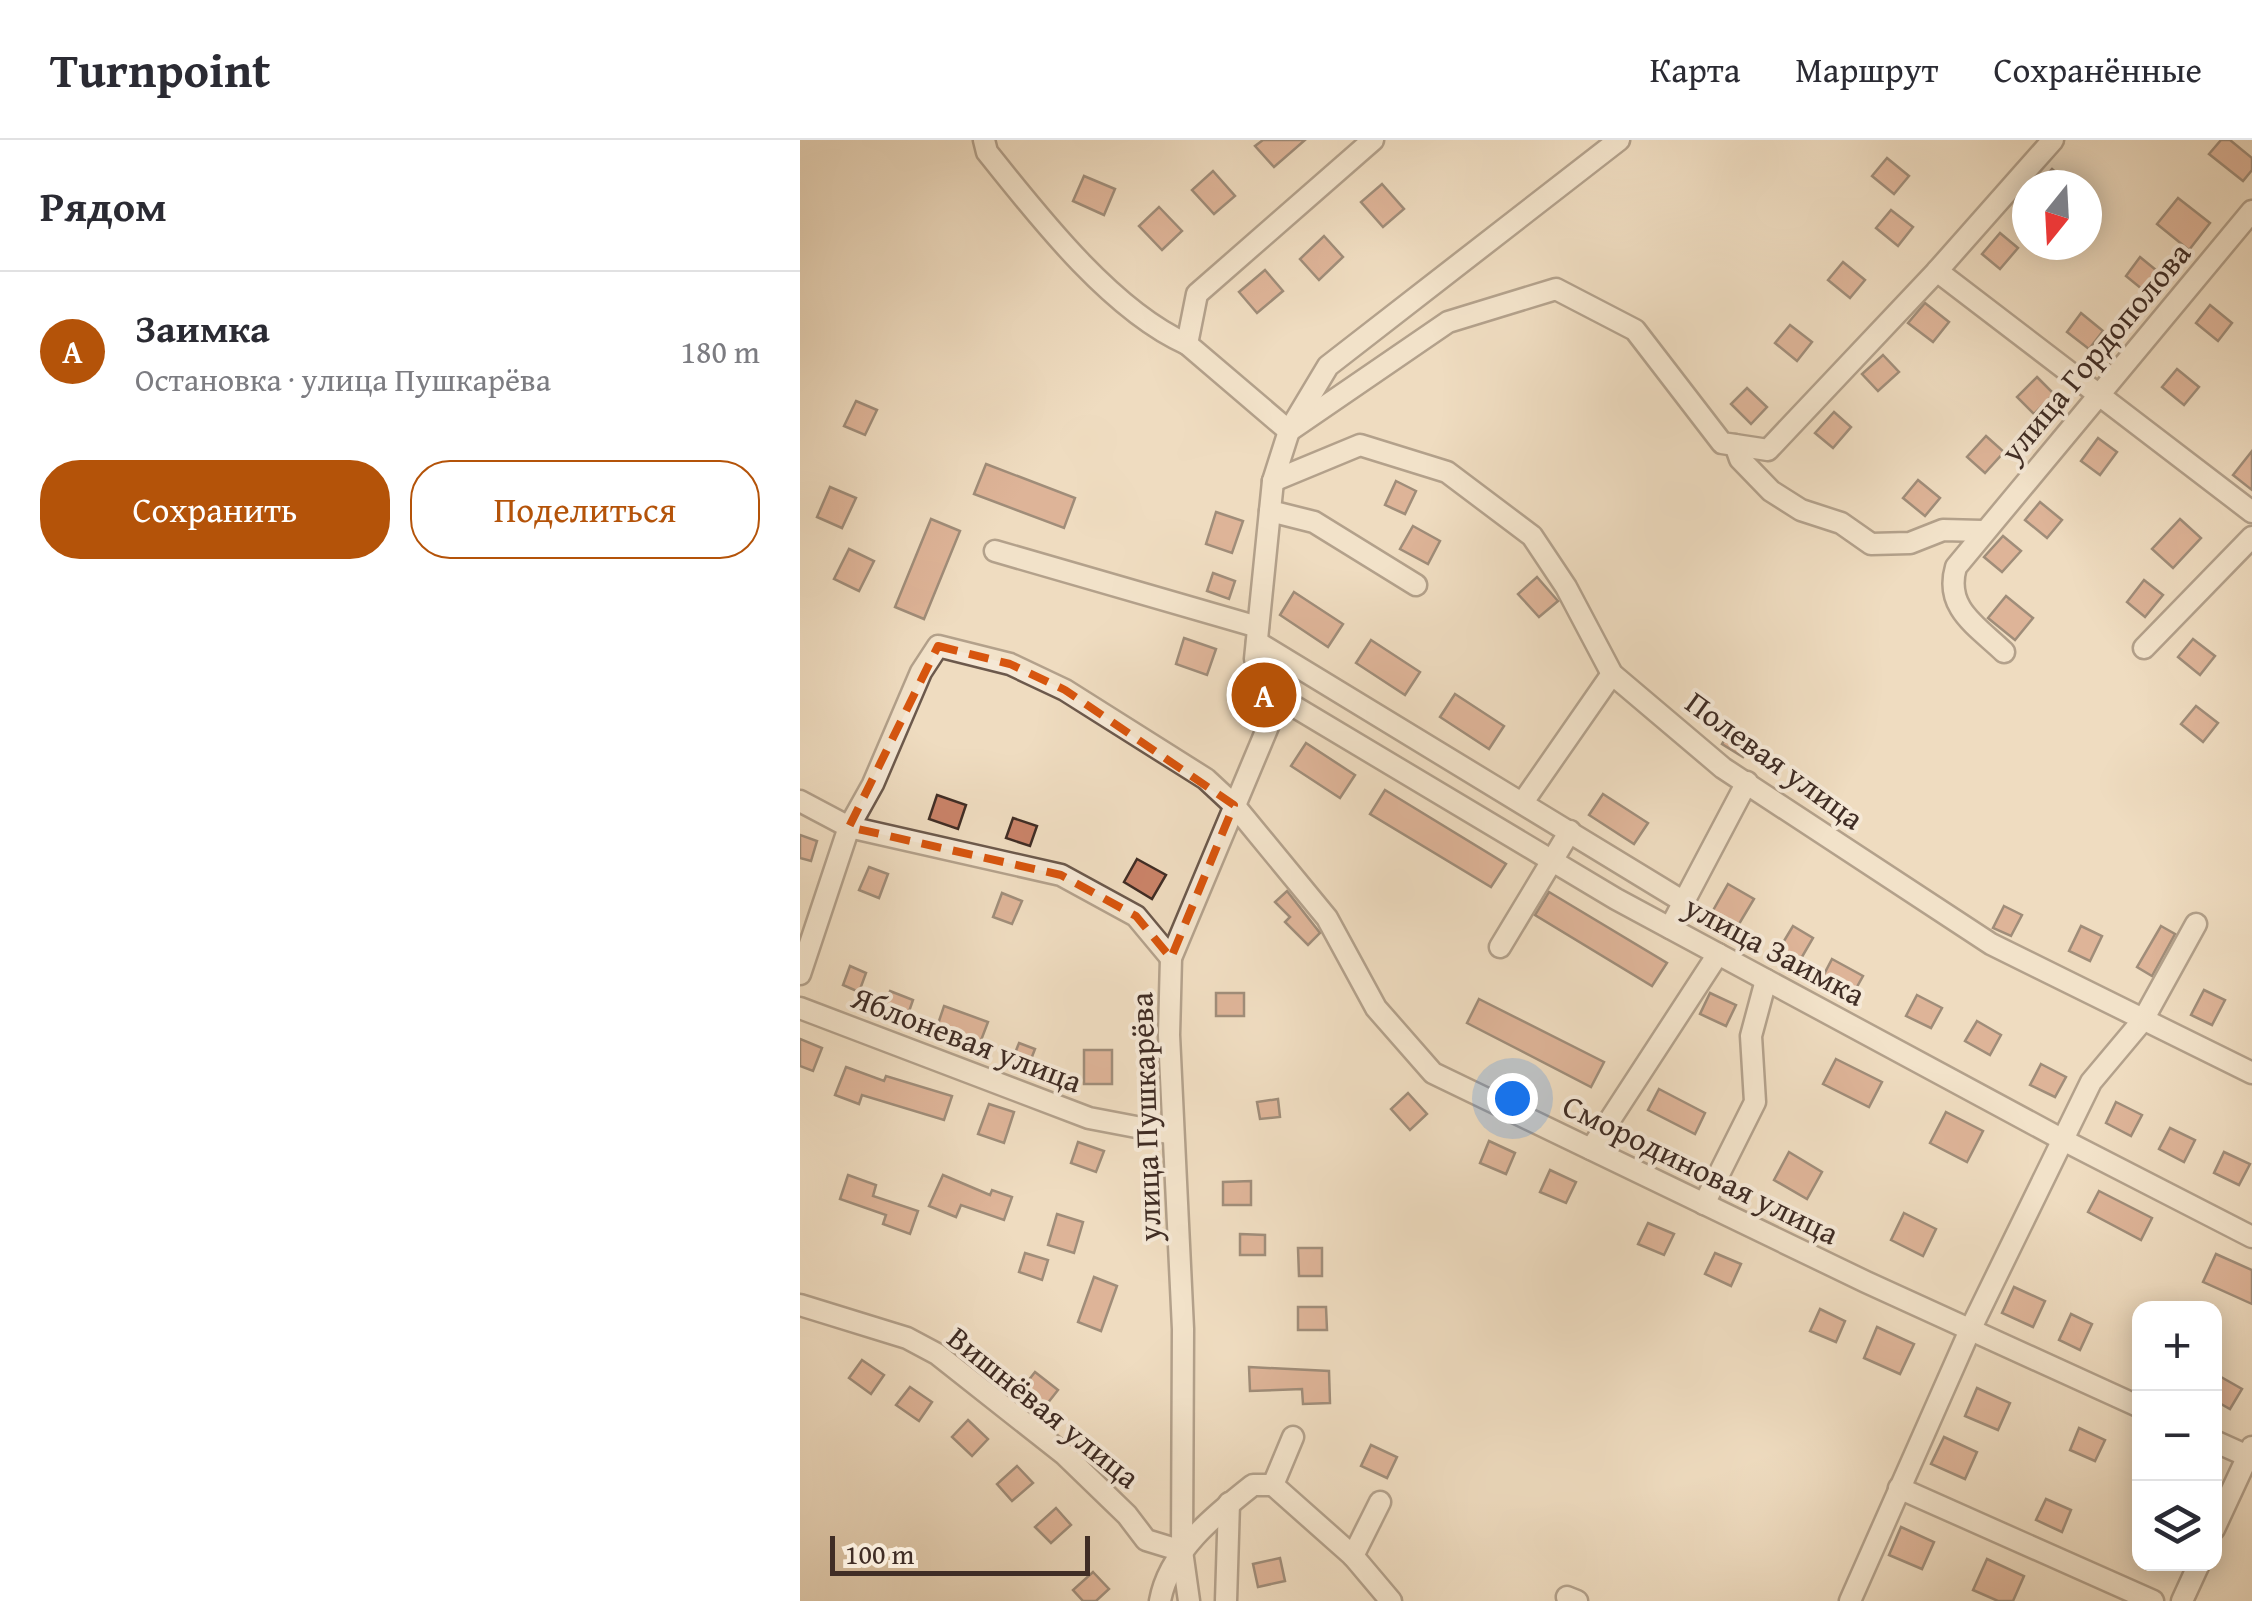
<!DOCTYPE html>
<html lang="ru">
<head>
<meta charset="utf-8">
<style>
	:root { --surface:#fff; --page:#f2f2f3; --text:#2b2b33; --muted:#7c7c81; --line:#e1e1e2; --accent:#b45309 }
	body { margin:0; font-family:"Gentium Book Plus",serif; background:var(--page); color:var(--text) }
	.controls { position:absolute; right:30px; bottom:30px; display:grid; overflow:hidden; border-radius:20px; box-shadow:0 5px 25px #0003 }
	.controls button { width:90px; height:90px; display:grid; place-items:center; padding:0; border:0; border-bottom:2px solid var(--line); background:var(--surface); color:var(--text); font:50px sans-serif }
	.compass { position:absolute; left:1212px; top:30px; width:90px; height:90px; border-radius:50%; background:var(--surface); box-shadow:0 5px 25px #0003; rotate:198deg }
	.scale { position:absolute; left:30px; bottom:25px; width:260px; box-sizing:border-box; padding-left:10px; border:5px solid #402d25; border-top:0; font-size:28px; line-height:35px; white-space:nowrap; color:#402d25; -webkit-text-stroke:8px #f5e8d6; paint-order:stroke }
	.you { position:absolute; left:712px; top:958px; width:35px; height:35px; margin:-25px; border:8px solid #fff; border-radius:50%; background:#1a73e8; box-shadow:0 0 0 15px #1a73e833 }
	.badge { display:grid; place-items:center; width:65px; height:65px; border-radius:50%; background:var(--accent); color:#fff; font-size:32px; font-weight:700 }
	.pin { position:absolute; translate:-50% -50%; border:5px solid #fff; box-shadow:0 2px 10px #0006 }
	.list { margin:0; padding:0; list-style:none }
	h2 { display:flex; justify-content:space-between; align-items:center; height:130px; margin:0; padding:0 40px; font-size:42px }
	h2 small { font-size:32px; font-weight:400; color:var(--muted) }
	.list li { display:grid; grid-template-columns:65px 1fr auto; gap:30px; align-items:center; box-sizing:border-box; height:160px; padding:0 40px; border-top:2px solid var(--line) }
	.list b { display:block; font-size:38px; white-space:nowrap }
	.list p { margin:0; font-size:32px; white-space:nowrap; color:var(--muted) }
	.list em { font-size:32px; font-style:normal; color:var(--muted) }
	.actions { display:flex; gap:20px; padding:30px 40px }
	.actions a { flex:1; padding:22px 0; border:2px solid var(--accent); border-radius:40px; text-align:center; font-size:35px; color:var(--accent) }
	.actions .main { background:var(--accent); color:#fff }
	.icon { flex:none; width:55px; height:55px; fill:none; stroke:currentColor; stroke-width:2; stroke-linecap:round; stroke-linejoin:round }
	.map { position:relative; flex:none; width:1452px; height:1461px; overflow:hidden }
	header { display:flex; align-items:center; gap:60px; box-sizing:border-box; height:140px; padding:0 50px; background:var(--surface); border-bottom:2px solid var(--line) }
	header strong { font-size:48px }
	nav { display:flex; gap:55px; margin-inline-start:auto; font-size:35px }
	main { display:flex }
	aside { flex:1; background:var(--surface) }
	.map>svg:first-child { display:block }
</style>
</head>
<body>
<header>
<strong>Turnpoint</strong>
<nav><a>Карта</a><a>Маршрут</a><a>Сохранённые</a></nav>
</header>
<main>
<aside>
<h2>Рядом<small></small></h2>
<ul class="list">
<li><span class="badge">A</span><div><b>Заимка</b><p>Остановка · улица Пушкарёва</p></div><em>180 m</em></li>
</ul>
<div class="actions"><a class="main">Сохранить</a><a>Поделиться</a></div>
</aside>
<div class="map">
<svg width="1452" height="1461" viewBox="0 0 1452 1461">
	<rect width="100%" height="100%" fill="#efdcc0"/>
	<filter id="stains"><feTurbulence type="fractalNoise" baseFrequency=".002" numOctaves="4"/><feColorMatrix values="0 0 0 0 .2 0 0 0 0 .09 0 0 0 0 .02 0 0 0 .5 -.17"/></filter>
	<radialGradient id="worn" r=".72"><stop offset=".6" stop-color="#630" stop-opacity="0"/><stop offset="1" stop-color="#630" stop-opacity=".3"/></radialGradient>
	<g fill="#ca8369" stroke="#402d25" stroke-width="2.5">
		<polygon points="463,0 505,0 474,27 455,6"/>
		<polygon points="1421,0 1430,0 1452,18 1452,30 1443,41 1409,14"/>
		<polygon points="1087,18 1109,36 1094,54 1072,36"/>
		<polygon points="1252,29 1270,45 1237,45"/>
		<polygon points="413,31 435,56 414,74 392,50"/>
		<polygon points="284,36 315,49 304,75 273,61"/>
		<polygon points="582,44 604,69 583,87 561,62"/>
		<polygon points="1378,58 1410,83 1389,110 1357,84"/>
		<polygon points="359,67 382,91 362,110 339,86"/>
		<polygon points="1091,70 1113,87 1098,106 1076,88"/>
		<polygon points="1200,93 1218,108 1200,129 1182,114"/>
		<polygon points="524,96 543,117 519,140 500,119"/>
		<polygon points="1340,117 1362,135 1348,154 1326,136"/>
		<polygon points="1043,122 1065,140 1050,158 1028,140"/>
		<polygon points="465,130 483,151 457,173 439,152"/>
		<polygon points="1125,163 1149,182 1133,202 1108,183"/>
		<polygon points="1410,165 1432,183 1418,201 1396,183"/>
		<polygon points="1281,173 1303,191 1289,209 1267,192"/>
		<polygon points="990,185 1012,202 997,221 975,203"/>
		<polygon points="1083,215 1099,232 1078,251 1062,234"/>
		<polygon points="1377,229 1399,247 1384,265 1362,247"/>
		<polygon points="1237,237 1254,254 1234,274 1217,257"/>
		<polygon points="947,248 967,267 951,284 931,264"/>
		<polygon points="56,261 77,270 65,295 44,286"/>
		<polygon points="1034,272 1051,287 1033,308 1015,293"/>
		<polygon points="1186,296 1204,312 1185,333 1167,317"/>
		<polygon points="1298,298 1317,312 1300,335 1281,321"/>
		<polygon points="1452,311 1452,350 1433,335"/>
		<polygon points="186,324 275,358 264,388 174,354"/>
		<polygon points="1118,340 1140,358 1125,376 1103,358"/>
		<polygon points="596,341 616,351 605,374 585,365"/>
		<polygon points="30,347 56,358 42,388 17,377"/>
		<polygon points="1240,362 1262,380 1247,398 1225,380"/>
		<polygon points="416,372 443,381 432,413 406,404"/>
		<polygon points="131,379 160,391 124,479 95,467"/>
		<polygon points="1380,379 1401,398 1373,428 1352,409"/>
		<polygon points="613,386 640,401 628,424 600,409"/>
		<polygon points="1203,396 1221,411 1202,432 1184,417"/>
		<polygon points="49,409 74,421 59,451 34,439"/>
		<polygon points="413,433 435,441 429,459 407,451"/>
		<polygon points="737,437 758,461 739,477 718,454"/>
		<polygon points="1344,440 1363,455 1345,477 1327,462"/>
		<polygon points="494,452 543,484 528,507 480,475"/>
		<polygon points="1206,456 1233,478 1215,500 1188,478"/>
		<polygon points="384,498 416,509 407,535 376,524"/>
		<polygon points="1393,499 1415,516 1400,535 1378,517"/>
		<polygon points="571,500 620,532 605,555 556,523"/>
		<polygon points="655,554 704,586 689,609 640,577"/>
		<polygon points="1396,566 1418,583 1403,602 1381,584"/>
		<polygon points="933,586 955,599 943,617 922,604"/>
		<polygon points="506,603 555,635 540,658 491,626"/>
		<polygon points="585,650 706,724 691,747 570,674"/>
		<polygon points="803,654 848,683 834,704 789,675"/>
		<polygon points="137,655 166,665 158,689 129,679"/>
		<polygon points="213,678 237,686 230,706 206,698"/>
		<polygon points="0,695 17,701 11,721 0,718"/>
		<polygon points="337,719 366,735 352,759 324,742"/>
		<polygon points="69,727 88,734 79,758 59,750"/>
		<polygon points="928,744 954,759 936,789 911,774"/>
		<polygon points="487,751 520,793 508,805 485,782 490,777 475,762"/>
		<polygon points="749,752 867,823 852,846 735,775"/>
		<polygon points="202,753 222,761 212,784 193,777"/>
		<polygon points="1204,766 1222,775 1211,796 1193,788"/>
		<polygon points="993,786 1013,798 999,822 978,811"/>
		<polygon points="1281,786 1302,796 1290,821 1269,811"/>
		<polygon points="1361,786 1375,794 1352,836 1337,827"/>
		<polygon points="1032,819 1063,836 1049,861 1019,844"/>
		<polygon points="50,826 66,833 59,852 43,845"/>
		<polygon points="1404,850 1425,860 1412,885 1391,875"/>
		<polygon points="90,851 113,860 106,880 82,871"/>
		<rect x="416" y="853" width="28" height="23"/>
		<polygon points="910,853 936,865 926,886 900,874"/>
		<polygon points="1117,855 1142,868 1131,888 1106,876"/>
		<polygon points="679,859 804,922 791,947 667,883"/>
		<polygon points="144,866 188,882 180,903 137,887"/>
		<polygon points="1177,881 1201,895 1190,915 1165,901"/>
		<polygon points="0,899 22,908 13,931 0,926"/>
		<polygon points="219,903 235,909 228,927 212,921"/>
		<rect x="284" y="910" width="28" height="34"/>
		<polygon points="1036,919 1082,942 1069,967 1023,944"/>
		<polygon points="1241,924 1266,937 1255,957 1230,945"/>
		<polygon points="46,927 84,941 86,936 152,956 144,980 62,955 59,964 35,955"/>
		<polygon points="859,949 905,973 895,994 848,970"/>
		<polygon points="608,953 627,974 610,990 591,969"/>
		<polygon points="478,959 480,977 460,979 457,962"/>
		<polygon points="1316,962 1342,975 1331,996 1306,983"/>
		<polygon points="189,964 214,972 204,1003 178,994"/>
		<polygon points="1146,972 1183,991 1167,1022 1130,1003"/>
		<polygon points="1370,988 1395,1000 1384,1022 1359,1009"/>
		<polygon points="689,1001 715,1013 706,1034 680,1023"/>
		<polygon points="278,1002 304,1011 296,1032 271,1023"/>
		<polygon points="989,1012 1022,1032 1007,1059 974,1040"/>
		<polygon points="1424,1012 1450,1024 1439,1045 1414,1033"/>
		<polygon points="750,1030 776,1042 766,1063 740,1052"/>
		<polygon points="48,1035 76,1045 73,1056 118,1071 110,1094 83,1084 86,1075 40,1059"/>
		<polygon points="143,1035 190,1055 192,1050 212,1057 204,1080 161,1065 156,1077 129,1066"/>
		<polygon points="451,1041 451,1065 423,1065 423,1042"/>
		<polygon points="1299,1051 1352,1078 1341,1100 1288,1072"/>
		<polygon points="1104,1073 1136,1089 1123,1116 1091,1100"/>
		<polygon points="257,1074 283,1082 274,1113 248,1105"/>
		<polygon points="848,1083 874,1094 864,1115 838,1104"/>
		<polygon points="440,1094 465,1095 465,1115 440,1115"/>
		<polygon points="498,1108 522,1108 522,1136 499,1136"/>
		<polygon points="225,1113 248,1120 242,1140 219,1132"/>
		<polygon points="915,1113 941,1124 931,1146 905,1134"/>
		<polygon points="1416,1114 1452,1130 1452,1164 1403,1142"/>
		<polygon points="294,1137 317,1146 301,1191 278,1182"/>
		<polygon points="1214,1147 1245,1161 1233,1187 1202,1173"/>
		<polygon points="498,1167 526,1167 527,1190 498,1190"/>
		<polygon points="1020,1169 1045,1181 1036,1202 1010,1191"/>
		<polygon points="1271,1174 1292,1184 1280,1210 1259,1200"/>
		<polygon points="1077,1187 1114,1204 1100,1234 1064,1218"/>
		<polygon points="62,1220 84,1235 71,1254 49,1238"/>
		<polygon points="449,1227 529,1231 530,1263 503,1264 502,1249 450,1251"/>
		<polygon points="235,1232 258,1250 243,1269 220,1251"/>
		<polygon points="1414,1233 1442,1249 1430,1269 1414,1260"/>
		<polygon points="110,1247 132,1262 119,1281 96,1265"/>
		<polygon points="1177,1248 1210,1263 1198,1290 1165,1276"/>
		<polygon points="168,1280 188,1299 172,1316 152,1297"/>
		<polygon points="1279,1288 1305,1300 1295,1321 1270,1310"/>
		<polygon points="1144,1297 1177,1312 1165,1339 1131,1324"/>
		<polygon points="571,1305 597,1317 587,1338 561,1326"/>
		<polygon points="217,1326 233,1343 212,1361 197,1344"/>
		<polygon points="1246,1359 1271,1370 1262,1392 1236,1380"/>
		<polygon points="256,1368 271,1385 251,1403 235,1387"/>
		<polygon points="1101,1387 1134,1402 1122,1429 1089,1415"/>
		<polygon points="480,1418 485,1441 458,1447 453,1424"/>
		<polygon points="1187,1419 1224,1436 1213,1461 1198,1461 1173,1450"/>
		<polygon points="293,1432 309,1449 296,1461 283,1461 273,1450"/>
	</g>
	<g fill="none" stroke-linecap="round" stroke-linejoin="round">
		<defs>
			<g id="minor">
				<path d="M184 0 187 12C238 76 312 171 387 204"/>
				<polyline points="573,0 397,154 387,204 489,291 648,182 756,149 835,190 922,303 968,310 1137,131 1452,372"/>
				<polyline points="1137,131 1253,0"/>
				<polyline points="935,305 940,319 971,351 1001,370 1041,383 1071,404 1110,403 1143,390 1182,391"/>
				<polyline points="473,341 560,305 647,332 732,396 766,447 812,534 923,628 1191,804 1452,933"/>
				<polyline points="470,371 514,382 616,445"/>
				<polyline points="195,411 458,487"/>
				<polyline points="457,502 884,762"/>
				<polyline points="1344,508 1452,397"/>
				<path d="M1204 512C1177 486 1144 468 1156 427L1452 71"/>
				<polyline points="480,558 816,759 1265,1001 1452,1097"/>
				<polyline points="0,661 49,687 261,735 336,776 371,818"/>
				<polyline points="723,662 812,534"/>
				<polyline points="870,788 947,642"/>
				<polyline points="700,807 770,691"/>
				<polyline points="0,834 49,687 73,644 121,532 138,506 210,524 265,550 406,639 434,665 527,778 576,868 633,933 1066,1142 1340,1267"/>
				<polyline points="0,868 289,978 373,994"/>
				<polyline points="791,1009 918,814"/>
				<polyline points="904,1064 955,962 951,896 966,840"/>
				<polyline points="0,1165 107,1198 137,1214 265,1315 327,1375 346,1400 382,1411"/>
				<polyline points="1414,1301 1452,1318"/>
				<polyline points="473,1345 553,1416 591,1461"/>
				<polyline points="473,1345 493,1297"/>
				<polyline points="1099,1348 1353,1461"/>
				<polyline points="1414,1389 1452,1307"/>
				<polyline points="553,1416 580,1362"/>
				<polyline points="767,1457 777,1461"/>
				<path d="M360 1461C369 1411 415 1375 453 1345H473"/>
				<polyline points="389,1461 382,1411 383,1189 369,895 371,818 480,558 455,519 473,341 489,291 528,226 819,0"/>
				<polyline points="426,1461 429,1363"/>
				<polyline points="1050,1461 1170,1190 1291,942 1343,880 1396,784"/>
				<polyline points="1382,1461 1399,1424"/>
			</g>
		</defs>
		<use href="#minor" stroke="#6c594c" stroke-width="25"/>
		<use href="#minor" stroke="#f5e8d6" stroke-width="20"/>
	</g>
	<path d="M0 0H1452V1461H0ZM138 506 210 524 265 550 434 665 371 818 336 776 261 735 49 687Z" fill="#efdcc0" fill-opacity=".55" fill-rule="evenodd"/>
	<path fill="none" stroke="#d7550e" stroke-width="8" stroke-dasharray="20 12" stroke-linejoin="round" d="M138 506 210 524 265 550 434 665 371 818 336 776 261 735 49 687Z"/>
	<g text-anchor="middle" dominant-baseline="central" stroke-width="8" stroke-linejoin="round" paint-order="stroke">
		<g font-size="32" fill="#402d25" stroke="#f5e8d6">
			<text transform="translate(1295 212) rotate(-50)">улица Гордополова</text>
			<text transform="translate(975 620) rotate(36)">Полевая улица</text>
			<text transform="translate(975 810) rotate(28)">улица Заимка</text>
			<text transform="translate(167 899) rotate(21)">Яблоневая улица</text>
			<text transform="translate(345 977) rotate(-92)">улица Пушкарёва</text>
			<text transform="translate(901 1029) rotate(26)">Смородиновая улица</text>
			<text transform="translate(244 1267) rotate(39)">Вишнёвая улица</text>
		</g>
	</g>
	<rect width="100%" height="100%" filter="url(#stains)"/>
	<rect width="100%" height="100%" fill="url(#worn)"/>
</svg>
<div class="controls">
<button>+</button>
<button>−</button>
<button><svg class="icon" aria-label="layers" viewBox="0 0 24 24"><path d="M12 4l9 5-9 5-9-5zM3 14l9 5 9-5"/></svg></button>
</div>
<svg class="compass" viewBox="-18 -18 36 36"><path d="M0-13l5 13h-10z" fill="#e53935"/><path d="M0 13l5-13h-10z" fill="#7c7c81"/></svg>
<div class="scale">100 m</div>
<div class="you"></div>
<div class="pin badge" style="left:464px;top:555px">A</div>
</div>
</main>
</body>
</html>
